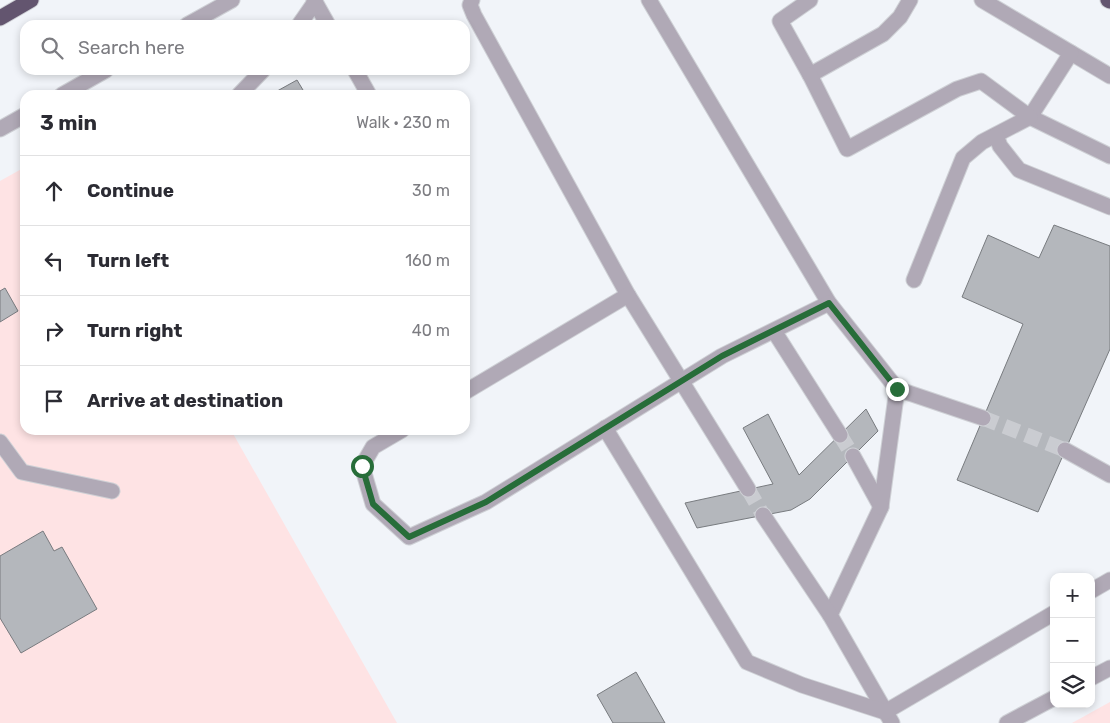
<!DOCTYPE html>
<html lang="en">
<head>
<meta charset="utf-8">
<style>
	:root { --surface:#fff; --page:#f7f7f7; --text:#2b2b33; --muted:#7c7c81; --line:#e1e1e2 }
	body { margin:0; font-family:Rubik,sans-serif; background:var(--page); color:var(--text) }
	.controls { position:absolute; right:15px; bottom:15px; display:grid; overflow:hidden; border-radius:10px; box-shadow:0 2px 8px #0003 }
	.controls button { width:45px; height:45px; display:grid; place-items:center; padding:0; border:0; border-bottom:1px solid var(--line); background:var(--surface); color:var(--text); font:25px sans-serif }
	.stop { position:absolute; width:15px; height:15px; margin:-11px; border:4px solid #276d39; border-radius:50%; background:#fff }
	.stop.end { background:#276d39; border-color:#fff; box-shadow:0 1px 5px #0008 }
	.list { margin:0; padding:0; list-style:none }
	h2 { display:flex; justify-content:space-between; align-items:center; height:65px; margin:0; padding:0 20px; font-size:21px }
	h2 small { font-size:16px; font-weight:400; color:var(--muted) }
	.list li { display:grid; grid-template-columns:32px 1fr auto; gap:15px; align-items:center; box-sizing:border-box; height:70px; padding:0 20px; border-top:1px solid var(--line) }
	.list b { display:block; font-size:19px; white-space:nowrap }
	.list em { font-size:16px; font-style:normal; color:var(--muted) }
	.icon { flex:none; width:28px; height:28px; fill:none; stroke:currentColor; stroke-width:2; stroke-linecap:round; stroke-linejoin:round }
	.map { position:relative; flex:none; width:1110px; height:723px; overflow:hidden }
	.search { position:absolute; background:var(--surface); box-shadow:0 2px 8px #0003; left:20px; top:20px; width:450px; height:55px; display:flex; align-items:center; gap:12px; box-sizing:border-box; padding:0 18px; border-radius:15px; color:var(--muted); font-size:19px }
	.panel { position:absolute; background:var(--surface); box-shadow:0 2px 8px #0003; left:20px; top:90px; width:450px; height:345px; border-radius:15px }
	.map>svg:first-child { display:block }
</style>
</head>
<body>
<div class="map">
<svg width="1110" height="723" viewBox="0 0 1110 723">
	<rect width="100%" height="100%" fill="#f1f4f9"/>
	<g fill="#fee3e4">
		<polygon points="25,167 25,430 231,430 397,723 0,723 0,181"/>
		<polygon points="1110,702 1110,723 1072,723"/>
	</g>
	<g fill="#b4b7bc" stroke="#787b7f">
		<polygon points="297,80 306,95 270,95"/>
		<polygon points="1054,225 1110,246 1110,349 1038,512 957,480 1023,324 962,297 988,235 1039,258"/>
		<polygon points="5,288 18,311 0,322 0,291"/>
		<polygon points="866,409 878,431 810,499 791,510 697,528 685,503 773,484 743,428 768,414 799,475"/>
		<polygon points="43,531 54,551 62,547 97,609 21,653 0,618 0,556"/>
		<polygon points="636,672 665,723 613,723 597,695"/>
	</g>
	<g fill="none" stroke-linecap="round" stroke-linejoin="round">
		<g stroke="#caccd1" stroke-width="15" stroke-dasharray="15 8" stroke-linecap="butt">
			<polyline points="983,418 1065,450"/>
			<polyline points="840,435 853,456"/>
			<polyline points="748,489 763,515"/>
		</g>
		<defs>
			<g id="minor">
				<polyline points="314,0 328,25"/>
				<polyline points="472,0 470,5 474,15 628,295 748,489"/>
				<polyline points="649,0 829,303 897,389 881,507 830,615 892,723"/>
				<polyline points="810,0 780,21 810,75 883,34 900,17 910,0"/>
				<polyline points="982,0 1110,76"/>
				<polyline points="187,25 232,0"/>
				<polyline points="299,25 315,2"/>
				<polyline points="1071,53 1030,117 1110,156"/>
				<polyline points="355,70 369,95"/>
				<polyline points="810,75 847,149 957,89 981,81 1030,117 982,142 963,158 914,280"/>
				<polyline points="62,95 106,70"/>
				<polyline points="239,95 263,70"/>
				<polyline points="0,129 25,115"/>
				<polyline points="996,135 1000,146 1019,170 1110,207"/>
				<polyline points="774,331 840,435"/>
				<polyline points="897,389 983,418"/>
				<polyline points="465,392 628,295"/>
				<polyline points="605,428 747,662 802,685 885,712 1054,613"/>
				<polyline points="402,430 373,447 362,466 373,504 409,537 486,502 722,356 829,303"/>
				<polyline points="0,442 22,472 112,491"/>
				<polyline points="1065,450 1110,475"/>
				<polyline points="853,456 881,507"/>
				<polyline points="763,515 830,615"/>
				<polyline points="1091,591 1110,580"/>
				<polyline points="1091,678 1110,668"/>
				<polyline points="1007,723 1054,698"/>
			</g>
			<g id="highway">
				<polyline points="1108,0 1110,1"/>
				<polyline points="0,18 31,0"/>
			</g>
		</defs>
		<use href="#minor" stroke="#ced0d5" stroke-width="17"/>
		<use href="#highway" stroke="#ced0d5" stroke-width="17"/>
		<use href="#minor" stroke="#b0a9b6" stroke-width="15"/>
		<use href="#highway" stroke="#63556f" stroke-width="15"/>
	</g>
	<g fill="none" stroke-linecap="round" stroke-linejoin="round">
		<polyline stroke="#276d39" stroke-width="6" points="362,466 373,504 409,537 486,502 722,356 829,303 897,389"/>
	</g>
</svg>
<div class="controls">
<button>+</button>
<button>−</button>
<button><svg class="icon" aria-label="layers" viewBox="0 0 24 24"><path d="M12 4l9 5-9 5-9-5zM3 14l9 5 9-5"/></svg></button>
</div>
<div class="stop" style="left:362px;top:466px"></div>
<div class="stop end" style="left:897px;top:389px"></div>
<div class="search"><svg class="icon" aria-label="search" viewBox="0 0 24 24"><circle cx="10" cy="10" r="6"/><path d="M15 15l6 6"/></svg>Search here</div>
<section class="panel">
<h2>3 min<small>Walk · 230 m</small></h2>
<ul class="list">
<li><svg class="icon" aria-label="ahead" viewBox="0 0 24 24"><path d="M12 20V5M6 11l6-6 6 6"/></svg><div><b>Continue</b></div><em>30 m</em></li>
<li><svg class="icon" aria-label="left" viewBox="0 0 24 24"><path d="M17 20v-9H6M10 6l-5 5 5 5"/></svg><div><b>Turn left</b></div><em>160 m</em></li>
<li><svg class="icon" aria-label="right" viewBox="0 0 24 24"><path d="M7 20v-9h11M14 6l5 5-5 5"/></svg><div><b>Turn right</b></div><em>40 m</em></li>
<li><svg class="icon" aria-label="arrive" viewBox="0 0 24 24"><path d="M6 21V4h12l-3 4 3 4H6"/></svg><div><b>Arrive at destination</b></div></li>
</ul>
</section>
</div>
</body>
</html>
